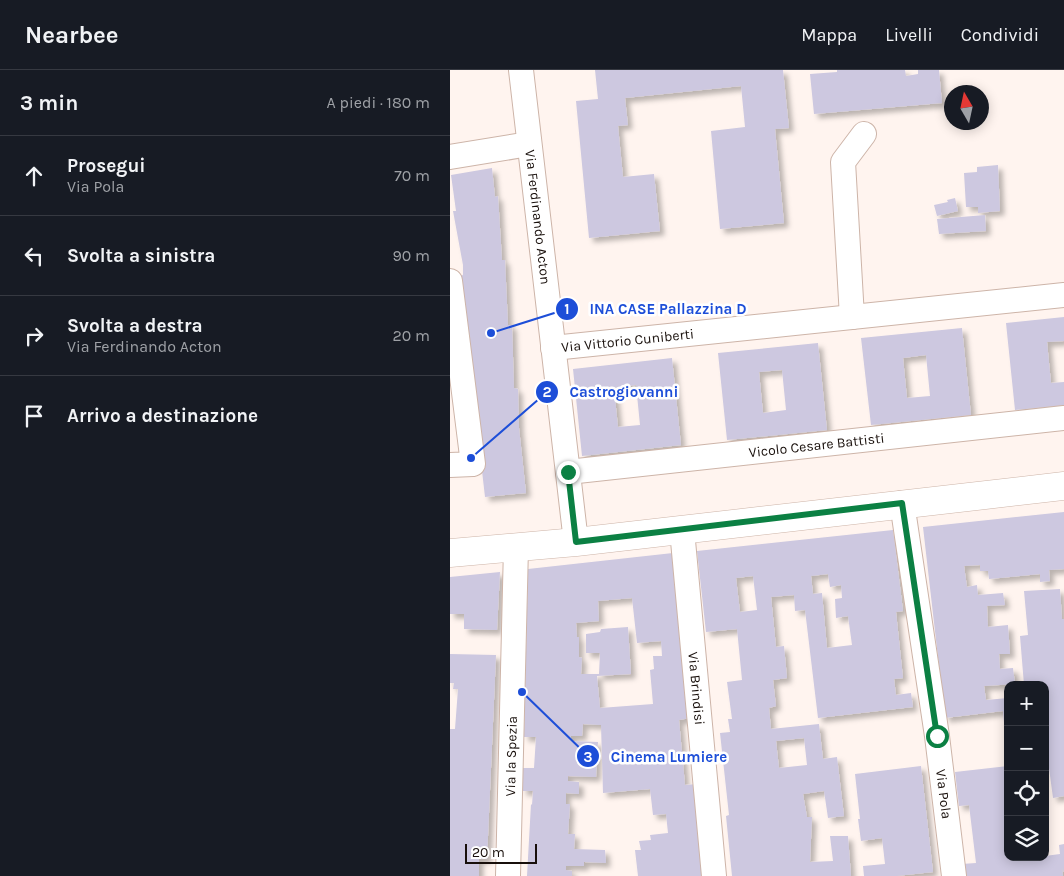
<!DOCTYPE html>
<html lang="it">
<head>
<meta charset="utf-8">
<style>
	:root { --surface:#171b24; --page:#20242c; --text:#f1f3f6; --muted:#9ea1a6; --line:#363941 }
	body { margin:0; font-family:Karla,sans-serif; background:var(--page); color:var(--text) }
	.controls { position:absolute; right:15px; bottom:15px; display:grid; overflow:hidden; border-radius:10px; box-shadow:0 2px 12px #0003 }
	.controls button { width:45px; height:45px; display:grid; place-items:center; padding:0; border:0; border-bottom:1px solid var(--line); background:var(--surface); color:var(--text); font:25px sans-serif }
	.compass { position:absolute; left:494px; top:15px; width:45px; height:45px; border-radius:50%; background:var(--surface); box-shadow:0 2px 12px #0003; rotate:351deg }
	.scale { position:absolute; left:15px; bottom:12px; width:72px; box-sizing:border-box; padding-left:5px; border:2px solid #180f0b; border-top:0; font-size:14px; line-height:18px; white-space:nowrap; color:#180f0b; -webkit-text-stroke:4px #fff; paint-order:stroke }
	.stop { position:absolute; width:15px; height:15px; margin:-11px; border:4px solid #0b8043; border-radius:50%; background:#fff }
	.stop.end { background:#0b8043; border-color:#fff; box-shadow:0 1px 5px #0008 }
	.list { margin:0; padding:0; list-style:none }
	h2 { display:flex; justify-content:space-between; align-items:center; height:65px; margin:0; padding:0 20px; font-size:21px }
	h2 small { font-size:16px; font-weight:400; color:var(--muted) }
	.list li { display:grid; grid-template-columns:32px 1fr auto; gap:15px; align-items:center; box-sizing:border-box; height:80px; padding:0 20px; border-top:1px solid var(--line) }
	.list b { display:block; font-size:19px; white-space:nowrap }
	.list p { margin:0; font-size:16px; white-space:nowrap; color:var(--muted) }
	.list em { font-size:16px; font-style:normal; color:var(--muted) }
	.icon { flex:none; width:28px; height:28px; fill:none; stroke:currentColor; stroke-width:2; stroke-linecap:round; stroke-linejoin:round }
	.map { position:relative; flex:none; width:614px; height:806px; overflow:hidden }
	header { display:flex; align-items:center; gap:30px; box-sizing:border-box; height:70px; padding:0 25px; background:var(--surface); border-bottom:1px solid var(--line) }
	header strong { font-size:24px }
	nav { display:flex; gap:28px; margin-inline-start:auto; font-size:18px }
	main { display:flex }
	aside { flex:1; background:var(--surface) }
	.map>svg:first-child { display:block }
</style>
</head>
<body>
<header>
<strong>Nearbee</strong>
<nav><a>Mappa</a><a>Livelli</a><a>Condividi</a></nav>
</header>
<main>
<aside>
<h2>3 min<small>A piedi · 180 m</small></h2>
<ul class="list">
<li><svg class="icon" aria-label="ahead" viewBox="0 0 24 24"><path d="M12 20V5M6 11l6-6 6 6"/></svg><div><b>Prosegui</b><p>Via Pola</p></div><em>70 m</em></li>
<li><svg class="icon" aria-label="left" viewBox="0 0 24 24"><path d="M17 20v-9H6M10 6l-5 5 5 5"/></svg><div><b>Svolta a sinistra</b></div><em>90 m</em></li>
<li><svg class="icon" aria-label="right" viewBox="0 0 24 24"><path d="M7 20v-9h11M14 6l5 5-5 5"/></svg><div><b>Svolta a destra</b><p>Via Ferdinando Acton</p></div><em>20 m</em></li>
<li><svg class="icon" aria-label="arrive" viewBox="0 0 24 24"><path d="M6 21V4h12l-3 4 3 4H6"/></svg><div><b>Arrivo a destinazione</b></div></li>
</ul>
</aside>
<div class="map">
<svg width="614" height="806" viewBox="0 0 614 806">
	<defs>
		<filter id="shadow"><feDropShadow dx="4.5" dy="4.5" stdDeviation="2.5" flood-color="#0004"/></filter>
	</defs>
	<rect width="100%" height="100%" fill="#fff4ef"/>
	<g fill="#cdc8e0" fill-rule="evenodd" filter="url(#shadow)">
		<polygon points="145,0 333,0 339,58 325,59 334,153 270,159 261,61 295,57 291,16 175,28 178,55 168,56 173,107 204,104 210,161 139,168 126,31 148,29"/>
		<polygon points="387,0 455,0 456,6 468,4 468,0 489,0 492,33 364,44 360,4 387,2"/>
		<polygon points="548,95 550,141 528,143 528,137 516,137 514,103 527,102 527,97"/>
		<polygon points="42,98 45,127 48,126 52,190 55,190 58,255 62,255 64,318 68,319 69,358 76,423 35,427 17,270 20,270 10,206 13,205 13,195 3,141 6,141 1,105"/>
		<polygon points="505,128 508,141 487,146 484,135 498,132 497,130"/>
		<polygon points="535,145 536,161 489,164 487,149"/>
		<polygon points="614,247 614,271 597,272 601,313 614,312 614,335 565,340 556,253"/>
		<path d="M512 258 521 345 421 355 411 268ZM476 285 480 326 457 328 453 288Z"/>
		<path d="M368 273 377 360 277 370 268 283ZM332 300 336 340 313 343 309 302Z"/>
		<path d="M222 288 231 375 132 386 123 299ZM186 315 190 355 168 357 164 318Z"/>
		<polygon points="614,442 614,499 599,500 600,511 590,512 590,504 539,509 538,501 530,501 530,495 514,496 517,517 527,515 528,525 553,523 555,535 537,536 538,557 558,555 560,584 549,584 550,599 563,598 565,614 534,616 536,630 558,628 558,676 556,676 553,641 495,648 473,457"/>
		<path d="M443 460 453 541 446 542 453 608 444 609 446 625 461 623 463 637 368 648 355 540 345 541 344 525 321 527 326 577 334 576 337 608 323 610 326 636 319 638 321 659 369 654 373 689 387 687 394 746 378 748 374 721 353 724 357 747H362L360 792 383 791 380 766H398L401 806H282L276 746 279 745 270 663 280 662 278 649H282L277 612 292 610 287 559 256 562 247 481ZM378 504 380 517 391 515 392 528 385 529 386 548 398 546 402 575 377 578 372 523 363 524 361 506ZM303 506 307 540 290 542 286 508ZM354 668 357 695 329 698 326 671Z"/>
		<path d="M223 483 240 648 229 650 235 715 247 714 252 806H188L185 780H191L189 771 201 770 200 765 218 763 216 744 203 745 200 719 153 723 151 655 133 654 132 666H121V671L148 672 146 707 118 706V711L129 712V724L116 723V734H120L118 764H125L124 779 155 780 156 793 134 792V796H116V800L122 801V806H77L81 734 82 735 83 721H72L73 698H84L86 667H74L78 499ZM182 528 187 573 211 571 212 586H203L204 599 200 600 203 634 150 638 147 606 181 604 178 557 151 559 150 562 136 564V583H150L149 604H131L132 588 129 587V567H127L126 553 149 551 148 531Z"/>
		<polygon points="50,502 47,560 14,559 14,544 0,544 0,507"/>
		<polygon points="610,519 612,549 614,549 614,726 603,728 595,668 595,615 574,615 570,566 578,565 574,521"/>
		<polygon points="0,584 46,585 37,789 29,789 29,806 0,806 0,659 5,659 8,619 3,619 4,613 0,613"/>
		<polygon points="471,696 483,802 446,806 414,806 413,796 435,794 432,768 411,771 408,749 410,749 405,704"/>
		<polygon points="558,696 558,787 560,787 560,790 595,787 595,786 610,784 609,775 614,774 614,802 612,798 613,806 514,806 512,794 526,793 519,735 509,736 505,702"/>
	</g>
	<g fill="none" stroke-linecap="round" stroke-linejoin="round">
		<defs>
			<g id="minor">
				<path id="s1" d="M71 0 126 472"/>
				<polyline points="0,87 79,74"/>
				<polyline points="0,211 23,394 0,395"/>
				<polyline points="402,247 393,92 414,64"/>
				<path id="s2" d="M103 278 614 225"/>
				<path id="s3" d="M118 402 614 348"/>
				<path id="s4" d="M452 433 487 666 504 806"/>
				<path id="s5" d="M232 460 264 806"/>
				<path id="s6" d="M58 806 66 477"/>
			</g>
			<polyline id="major" points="0,483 126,472 614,416"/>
		</defs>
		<use href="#minor" stroke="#cdb4a8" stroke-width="26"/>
		<use href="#major" stroke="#cdb4a8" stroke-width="29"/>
		<use href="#minor" stroke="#fff" stroke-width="24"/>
		<use href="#major" stroke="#fff" stroke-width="28"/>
	</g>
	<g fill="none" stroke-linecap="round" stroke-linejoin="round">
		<polyline stroke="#0b8043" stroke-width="6" points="118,402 126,472 452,433 487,666"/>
	</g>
	<g text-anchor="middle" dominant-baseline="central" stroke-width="5" stroke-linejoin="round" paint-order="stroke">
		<g font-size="14" fill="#180f0b" stroke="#fff">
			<text stroke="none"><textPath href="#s1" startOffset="148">Via Ferdinando Acton</textPath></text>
			<text stroke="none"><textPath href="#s2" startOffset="75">Via Vittorio Cuniberti</textPath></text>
			<text stroke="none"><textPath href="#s3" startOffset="250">Vicolo Cesare Battisti</textPath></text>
			<text stroke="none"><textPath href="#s5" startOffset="159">Via Brindisi</textPath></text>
			<text stroke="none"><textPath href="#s6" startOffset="120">Via la Spezia</textPath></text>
			<text stroke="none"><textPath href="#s4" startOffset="294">Via Pola</textPath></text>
		</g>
	</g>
	<path fill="none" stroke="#1d4ed8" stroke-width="2" d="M41 263L117 239M21 388L97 322M72 622L138 686"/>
	<g fill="#1d4ed8" stroke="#fff" stroke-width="2">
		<circle cx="41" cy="263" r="5"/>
		<circle cx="21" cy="388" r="5"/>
		<circle cx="72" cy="622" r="5"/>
		<circle cx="117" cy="239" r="12"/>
		<circle cx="97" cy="322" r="12"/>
		<circle cx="138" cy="686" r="12"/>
	</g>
	<g font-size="15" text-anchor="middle" font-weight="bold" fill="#fff">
		<text x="117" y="244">1</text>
		<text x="97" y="327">2</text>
		<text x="138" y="692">3</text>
	</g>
	<g font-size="15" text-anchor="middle" font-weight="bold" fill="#1d4ed8" stroke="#fff" stroke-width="5" stroke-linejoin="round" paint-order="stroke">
		<text x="218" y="244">INA CASE Pallazzina D</text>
		<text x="174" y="327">Castrogiovanni</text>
		<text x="219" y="692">Cinema Lumiere</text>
	</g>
</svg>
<div class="controls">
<button>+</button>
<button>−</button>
<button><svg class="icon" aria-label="locate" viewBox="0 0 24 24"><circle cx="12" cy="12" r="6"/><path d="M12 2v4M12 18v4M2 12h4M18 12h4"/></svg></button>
<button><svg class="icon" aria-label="layers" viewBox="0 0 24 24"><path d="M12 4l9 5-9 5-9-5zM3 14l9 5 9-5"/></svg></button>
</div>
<svg class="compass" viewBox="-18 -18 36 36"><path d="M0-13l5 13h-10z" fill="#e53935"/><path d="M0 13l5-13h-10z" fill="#9ea1a6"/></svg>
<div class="scale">20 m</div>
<div class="stop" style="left:487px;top:666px"></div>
<div class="stop end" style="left:118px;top:402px"></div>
</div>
</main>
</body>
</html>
